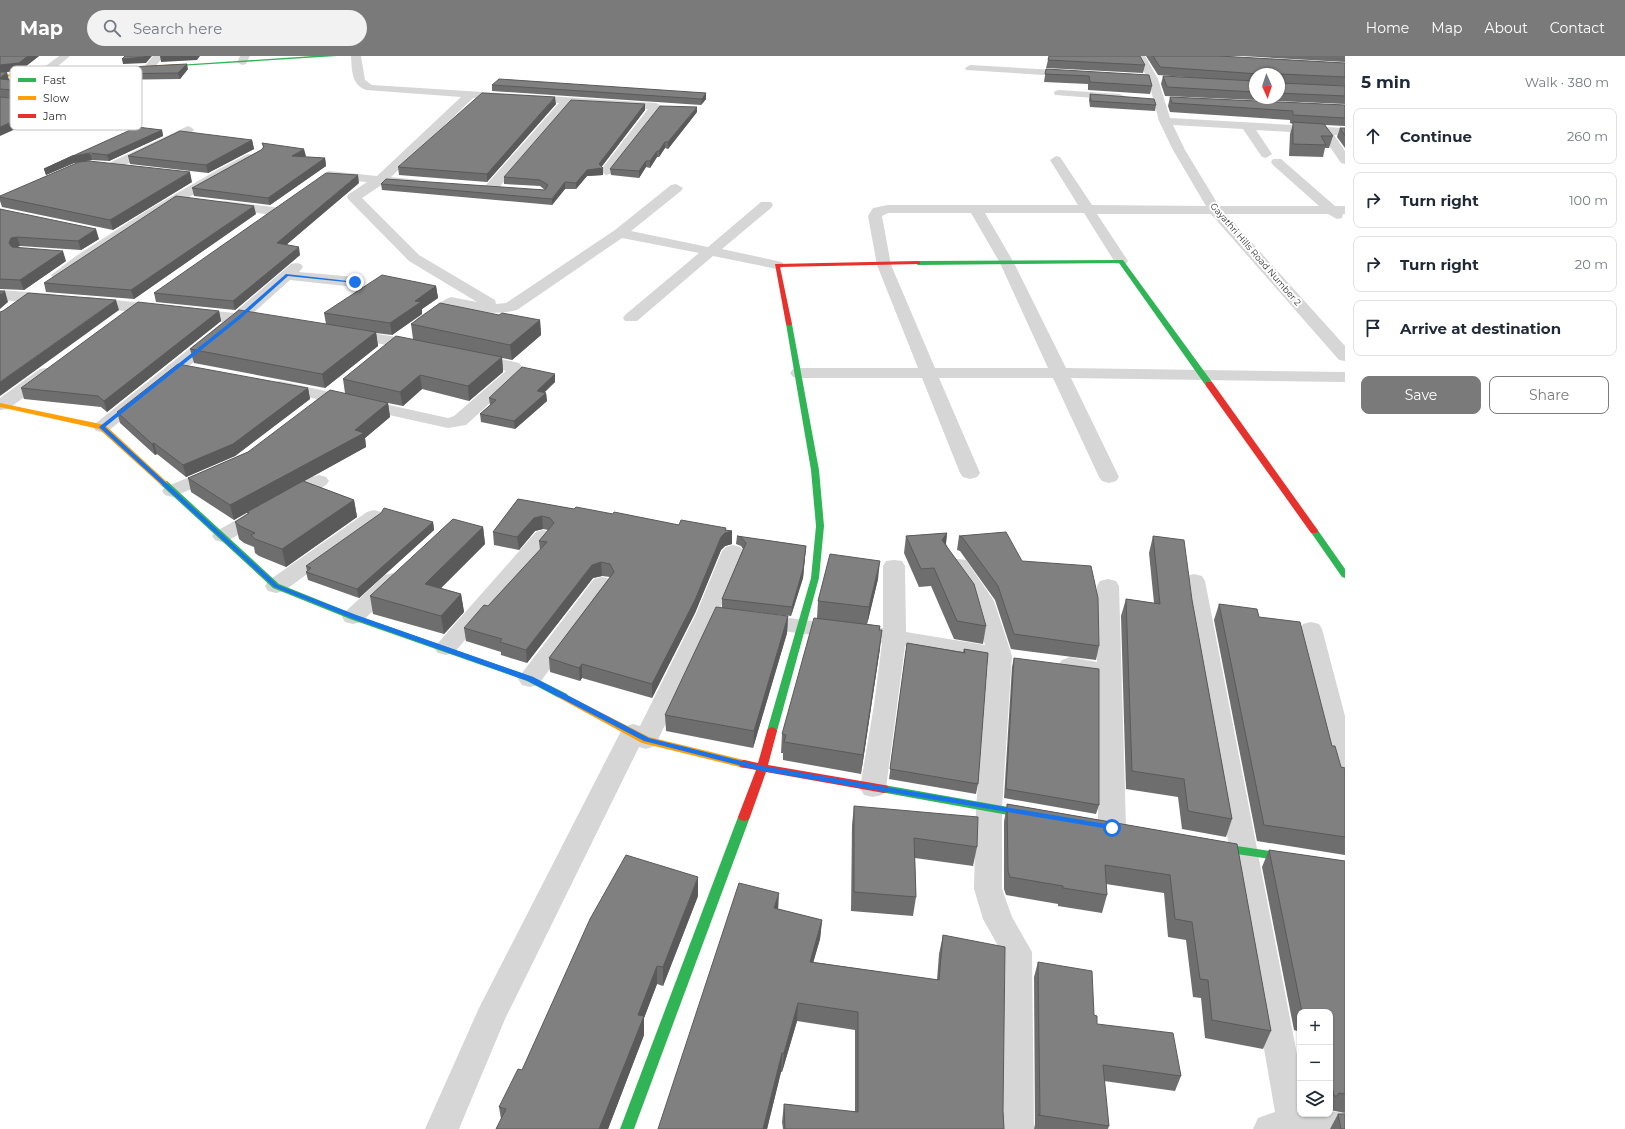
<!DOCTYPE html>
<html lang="en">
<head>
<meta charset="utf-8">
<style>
	:root { --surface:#fff; --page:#f2f2f3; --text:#1f2937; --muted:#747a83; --line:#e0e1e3; --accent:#7a7a7a }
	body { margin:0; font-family:Montserrat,sans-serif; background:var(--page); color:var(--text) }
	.controls { position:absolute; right:12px; bottom:12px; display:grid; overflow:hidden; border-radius:8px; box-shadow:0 1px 3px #0004 }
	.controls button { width:36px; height:36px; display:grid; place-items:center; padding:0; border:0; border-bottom:1px solid var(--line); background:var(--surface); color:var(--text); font:20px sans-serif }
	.compass { position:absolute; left:1249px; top:12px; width:36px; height:36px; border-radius:50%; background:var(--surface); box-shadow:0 1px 3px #0004; rotate:177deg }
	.stop { position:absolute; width:12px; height:12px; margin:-9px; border:3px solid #1a73e8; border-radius:50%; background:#fff }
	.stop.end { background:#1a73e8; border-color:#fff; box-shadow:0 1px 4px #0008 }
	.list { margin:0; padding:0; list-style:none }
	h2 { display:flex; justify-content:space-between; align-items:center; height:52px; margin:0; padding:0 16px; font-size:17px }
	h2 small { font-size:13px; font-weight:400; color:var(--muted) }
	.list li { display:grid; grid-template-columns:26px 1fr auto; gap:12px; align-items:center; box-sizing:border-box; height:56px; margin:0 8px 8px; padding:0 8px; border:1px solid var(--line); border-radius:8px }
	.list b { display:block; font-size:15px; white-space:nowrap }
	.list em { font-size:13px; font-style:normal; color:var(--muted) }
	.actions { display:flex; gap:8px; padding:12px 16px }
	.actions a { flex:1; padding:9px 0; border:1px solid var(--accent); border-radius:8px; text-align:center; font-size:14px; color:var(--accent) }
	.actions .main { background:var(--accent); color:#fff }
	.icon { flex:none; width:22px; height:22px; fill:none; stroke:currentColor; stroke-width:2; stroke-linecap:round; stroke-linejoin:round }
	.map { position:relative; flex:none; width:1345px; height:1073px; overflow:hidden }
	header { display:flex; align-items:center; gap:24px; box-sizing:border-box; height:56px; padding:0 20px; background:var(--accent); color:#fff }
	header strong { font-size:19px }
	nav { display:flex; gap:22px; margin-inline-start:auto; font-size:14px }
	.search { width:280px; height:36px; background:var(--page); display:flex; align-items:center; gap:10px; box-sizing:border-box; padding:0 14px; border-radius:22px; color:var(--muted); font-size:15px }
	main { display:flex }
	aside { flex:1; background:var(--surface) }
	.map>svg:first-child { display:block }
</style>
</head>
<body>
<header>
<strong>Map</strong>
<div class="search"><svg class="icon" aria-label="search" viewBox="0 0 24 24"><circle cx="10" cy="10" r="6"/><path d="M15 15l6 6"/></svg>Search here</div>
<nav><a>Home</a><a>Map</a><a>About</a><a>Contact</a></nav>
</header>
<main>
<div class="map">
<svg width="1345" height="1073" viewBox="0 0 1345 1073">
	<rect width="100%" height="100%" fill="#fff"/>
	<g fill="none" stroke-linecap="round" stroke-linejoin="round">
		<g fill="#d6d6d6" fill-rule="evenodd">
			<polygon points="59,0 70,0 47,19 39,19 38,17 39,15"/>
			<polygon points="153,0 164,0 153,13 145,13 144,11"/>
			<polygon points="240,0 250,0 246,8 242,9 237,6"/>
			<path d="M351 0H361L365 24 372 29 656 47 662 50 610 118 606 119 600 115 648 53 571 48 496 135H486L484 132 486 129 559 47 473 42 391 121 419 124 420 127 419 130 383 128 362 142 419 199 495 244 496 248 506 247 615 174 671 129 676 128 683 132 681 135 631 175 708 191 761 146H771L773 149 771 152 722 193 782 206 784 209 782 212 777 213 713 200 637 265H625L623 262 625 259 699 197 622 182 517 254C494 260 476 255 454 251 443 258 431 272 417 268L415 265 417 262 446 243 451 241 477 246 409 205 349 144 347 141 349 138 367 126 329 123 323 119 329 115 377 120 461 41 366 34C351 28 352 14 351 0Z"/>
			<path d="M1135 0H1145L1158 23 1170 62 1345 72V80L1334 79 1345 95V108L1341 107 1321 78 1256 74 1272 98 1266 102 1262 101 1243 73 1173 69 1185 94 1219 150H1319L1273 109 1271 106 1273 103H1281L1335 150H1345V158H1343L1342 162 1337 163 1328 158H1226L1345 290V305L1339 304 1211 158H1097L1128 205 1126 208H1116L1084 157H985L1014 207 1066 312 1345 316V326L1071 322 1119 421 1116 425 1109 427 1102 425 1099 421 1053 322H939L980 417 977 421 970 423 963 421 960 417 922 322H799L793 321 790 317 793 313 799 312H918L877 209 868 160 873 152 888 149H1078L1050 104 1056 100 1060 101 1092 149 1206 150 1173 94 1159 65 1148 23ZM888 157H971L1000 207 1048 312H935L891 209 882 160Z"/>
			<polygon points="970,9 1074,15 1079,18 1074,21 966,14 965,12"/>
			<polygon points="1059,34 1120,38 1126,41 1120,44 1055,39 1054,37 1055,35"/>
			<polygon points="0,42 78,48 84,51 78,54 0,48"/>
			<polygon points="188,70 192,72 194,74 192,76 115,114 107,114 105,111 107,108"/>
			<polygon points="248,98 252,99 254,102 252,105 156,160 63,222 53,222 51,219 76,200 146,155 219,113"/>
			<polygon points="225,145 273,151 278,152 280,155 278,158 273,159 220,152 218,149 220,146"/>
			<polygon points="296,207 301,208 303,211 299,216 355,221 360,223 363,226 360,229 355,231 290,224 251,259 266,262 268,265 266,268 260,270 241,268 108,375 102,376 96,375 93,371 96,367 223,266 88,251 83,249 80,246 83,243 88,241 234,257 291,208"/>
			<polygon points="0,234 54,238 59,240 62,243 59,246 54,248 0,244"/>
			<polygon points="348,273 426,286 428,290 426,294 420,295 342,281 340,278 342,275"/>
			<polygon points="473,297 519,307 524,313 523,317 466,369 448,372 280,335 274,334 271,330 274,326 280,325 448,362 454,360 506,315 467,306 465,302 467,298"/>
			<polygon points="46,312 52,313 55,317 52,321 8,353 0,354 0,342 40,313"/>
			<polygon points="217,410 224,412 227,416 224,420 172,441 165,439 162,435 165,431"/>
			<polygon points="319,419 326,421 329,425 326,429 229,484 222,486 215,484 212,480 215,476 312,421"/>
			<polygon points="374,454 381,456 384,460 381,464 284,535 276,537 268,535 265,530 268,525 367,456"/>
			<polygon points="543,474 550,476 553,480 550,484 454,597 446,599 438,597 434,592 438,587 536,476"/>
			<polygon points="733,489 740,491 744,495 720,553 820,566 828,568 831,573 828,578 820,580 714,566 655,690 646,693 639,691 505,963 459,1073 425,1073 479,952 620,677 624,671 633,668 640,670 696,558 722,495 726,491"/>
			<polygon points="958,503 966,504 994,545 1012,600 1002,752 1002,833 1012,861 1032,896 1034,1073 1000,1073 1002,897 983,863 974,833 976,752 988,605 905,590 886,732 882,739 873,741 864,739 860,732 874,649 882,587 845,581 842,576 845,571 853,569 883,572 883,510 886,505 894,504 902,505 905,510 906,576 985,589 972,545 947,509 950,504"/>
			<polygon points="393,517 401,519 404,524 401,529 361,566 353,568 345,566 342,561 345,556 385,519"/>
			<polygon points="1194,518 1202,520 1205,525 1300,1014 1300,1058 1330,1058 1330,1055 1345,1057 1345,1073 1253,1073 1258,1062 1275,1056 1183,525 1186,520"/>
			<polygon points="602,521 610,523 613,528 538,629 530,631 522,629 518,623 522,617 594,523"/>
			<polygon points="1108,523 1116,525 1119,530 1126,772 1122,779 1112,782 1102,779 1098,772 1098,621 1062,614 1058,609 1062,604 1070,601 1097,606 1097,530 1100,525"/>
			<polygon points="1311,566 1319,568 1322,573 1345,660 1345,719 1336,716 1332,710 1300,573 1303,568"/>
		</g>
		<g fill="#30b455" fill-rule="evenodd">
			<polygon points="313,0 337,0 179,10 177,9"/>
			<polygon points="1123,204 1212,326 1212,330 1206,330 1119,207 918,209 915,207 918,205"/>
			<polygon points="789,266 792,268 819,414 824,470 819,522 777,675 776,677 768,677 767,675 811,522 816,470 811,414 786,268"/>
			<polygon points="161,425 167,425 279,528 356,559 533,621 567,638 568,640 567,642 559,642 527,625 350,563 273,532 161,429 160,427"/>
			<polygon points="1314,472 1317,473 1345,513 1345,522 1342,521 1310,475"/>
			<polygon points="884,729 1036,756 1040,757 1042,760 1040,763 1036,764 880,736 879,733 880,730"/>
			<polygon points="744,757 748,758 750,761 634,1073 620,1073 738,761 740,758"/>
			<polygon points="1210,786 1345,806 1345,814 1210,794 1206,793 1204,790 1206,787"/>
		</g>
		<g fill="#ff9f0a" fill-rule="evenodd">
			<polygon points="180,8 179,10 0,21 0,19"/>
			<polygon points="0,347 105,369 168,427 164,429 161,429 99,373 0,351"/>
			<polygon points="563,637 649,681 744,704 748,705 749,708 748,711 744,712 642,687 559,642 558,640 559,638"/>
		</g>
		<g fill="#e5322d" fill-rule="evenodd">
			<polygon points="918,205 920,206 920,208 780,211 792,268 789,270 786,268 775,208"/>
			<polygon points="1206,326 1212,326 1317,473 1318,475 1317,477 1311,477 1206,330"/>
			<polygon points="772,671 776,673 777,675 768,709 884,729 888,730 889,733 888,736 884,737 766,716 750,761 748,764 744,765 740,764 738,761 756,714 740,711 739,708 740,705 744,704 758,707 767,675 768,673"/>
		</g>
	</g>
	<g fill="#6e6e6e" fill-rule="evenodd">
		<polygon points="0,0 39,0 21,14 5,16 9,24 11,24 14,32 13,42 0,41"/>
		<polygon points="1049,0 1145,9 1143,17 1046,12"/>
		<path d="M1146 0H1219L1345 7V30L1281 27 1345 30V48L1165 40 1161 28 1163 20 1212 23 1158 19ZM1255 18H1279V42H1255Z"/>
		<polygon points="1242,0 1345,0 1345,6"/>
		<polygon points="188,13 180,23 104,24 103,18"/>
		<polygon points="1046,13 1152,30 1150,38 1088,34 1088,28 1044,26"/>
		<polygon points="492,29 706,37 706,43 701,49 492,35"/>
		<polygon points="1090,38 1156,49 1155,55 1090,51 1089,44"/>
		<polygon points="1170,41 1345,49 1345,70 1325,69 1333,80 1329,92 1325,92 1323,101 1289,100 1290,78 1293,68 1290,67 1290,64 1170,56 1168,50"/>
		<polygon points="556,48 487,126 399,119 398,111"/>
		<polygon points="645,48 645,54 601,111 603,112 603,119 587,120 576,133 565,133 552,149 382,134 381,128 545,134 540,130 504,128 504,121"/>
		<polygon points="697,56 668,93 665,92 659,101 657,101 650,112 646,111 639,122 611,119 610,113"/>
		<polygon points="1340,72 1345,72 1345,92 1337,81"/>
		<polygon points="162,74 163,80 109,105 92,104 74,107 46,119 44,113"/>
		<polygon points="252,84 254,93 208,117 130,108 128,100"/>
		<polygon points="262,87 306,100 304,101 325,102 326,110 270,149 194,140 192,132 261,94 263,91"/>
		<polygon points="192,126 113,174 2,151 0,145 0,140"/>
		<polygon points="359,127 287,188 300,199 235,254 156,246 154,237"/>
		<polygon points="0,153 99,183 81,194 20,190 17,191 66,205 24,234 0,233"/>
		<polygon points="256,158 134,243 46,236 44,227"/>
		<polygon points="436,230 438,242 422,253 422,258 392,279 376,277 378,290 325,332 194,307 190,293 326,268 324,257"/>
		<polygon points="219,255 221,265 107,356 101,351 24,343 21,332"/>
		<polygon points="499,259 540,264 541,279 512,304 502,302 503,316 469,345 422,333 403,350 388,347 390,361 365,382 366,391 304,425 354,444 357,461 286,511 259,500 255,497 254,491 244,487 239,483 235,466 248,458 247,456 234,464 191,436 188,422 248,396 345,337 343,323 413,283 411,268"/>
		<polygon points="555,318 555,326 544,336 546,337 547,345 515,373 481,366 480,358 490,349 489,342"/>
		<polygon points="308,332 310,343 235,400 186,421 157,398 155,399 120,367 117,356"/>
		<polygon points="518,443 574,453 613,458 679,469 732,475 732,488 725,490 721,494 695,557 652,642 582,622 580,625 550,616 549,602 610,521 602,520 593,522 527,607 501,599 501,596 466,585 464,572 488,550 540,494 539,485 548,474 543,473 535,475 519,494 494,489 493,476"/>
		<polygon points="433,466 434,474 359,542 308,524 306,516 307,515 306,510"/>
		<polygon points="483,471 485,488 441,532 461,538 464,556 444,578 373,558 370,540"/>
		<polygon points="947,477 946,488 986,570 983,588 954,583 931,530 919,531 904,497 906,480"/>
		<polygon points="737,480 806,490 803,522 791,560 722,552 722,543 743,493 741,490 736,488"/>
		<polygon points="959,480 1022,505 1099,590 1096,604 1011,593 995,544 960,495 957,494"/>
		<polygon points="1153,480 1192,544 1232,763 1226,781 1182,773 1178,741 1126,733 1121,560 1126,543 1154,547 1149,497"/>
		<polygon points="878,523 867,568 880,570 880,592 861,718 783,704 783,697 781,697 782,678 817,562 818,545"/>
		<polygon points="1219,548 1259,561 1332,690 1341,711 1345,712 1345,799 1257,785 1214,564"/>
		<polygon points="788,560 787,577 753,692 666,675 665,659"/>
		<polygon points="907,587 963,596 964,593 988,597 978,728 976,738 889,723"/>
		<polygon points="1014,602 1099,749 1096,758 1004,742 1012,611"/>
		<polygon points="1007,748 1237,788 1271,975 1263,993 1205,982 1201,942 1193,941 1186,884 1168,881 1164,837 1106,828 1107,839 1102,857 1058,850 1058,848 1006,839 1004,833 1004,766"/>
		<polygon points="854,750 977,791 973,810 915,802 916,841 913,860 851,855 852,769"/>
		<polygon points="1269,794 1345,805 1345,1057 1330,1054 1330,956 1300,956 1300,976 1294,974 1262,811"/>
		<polygon points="698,840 663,930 657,928 644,962 644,979 608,1073 496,1073 501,1063 499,1051 522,1014"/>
		<polygon points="778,853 822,864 820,883 813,906 937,924 939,898 943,879 1003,1055 1004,1073 783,1073 782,1066 784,1048 855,1056 855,974 797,965 782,1016 781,1016 767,1073 658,1073"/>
		<polygon points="1038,906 1094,959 1097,968 1181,1020 1175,1035 1104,1025 1109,1070 1108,1073 1034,1073 1035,1068 1034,921"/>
		<polygon points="1338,1058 1345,1073 1330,1073"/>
	</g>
	<g fill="#5a5a5a">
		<polygon points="28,0 39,0 21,14 0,17 0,9"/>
		<polygon points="146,0 152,0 146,7 123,8 122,3"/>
		<polygon points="160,0 200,0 197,4 161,6"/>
		<polygon points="187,8 188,13 180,23 178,17"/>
		<polygon points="7,16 9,24 0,31 0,22"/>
		<polygon points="11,24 14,32 13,42 11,34"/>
		<polygon points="706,37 706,43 701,49 702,43"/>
		<polygon points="555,41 556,48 487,126 487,118"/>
		<polygon points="56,46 58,54 0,80 0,71"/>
		<polygon points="645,48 645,54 600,113 603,112 603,119 587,120 576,133 576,127 587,114 599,108"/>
		<polygon points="697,51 697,56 668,93 668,86"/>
		<polygon points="162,74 163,80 109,105 107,99"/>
		<polygon points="252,84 254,93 208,117 206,109"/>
		<polygon points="665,86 665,92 659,101 659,95"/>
		<polygon points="304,93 306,100 293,107 292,100"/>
		<polygon points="657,95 657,101 650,112 650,105"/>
		<polygon points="90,97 92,104 74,107 46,119 44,113 72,100"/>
		<polygon points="325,102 326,110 270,149 268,142"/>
		<polygon points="646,105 646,111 639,122 639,115"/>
		<polygon points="190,116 192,126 113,174 110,164"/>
		<polygon points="358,119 359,127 279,195 277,187"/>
		<polygon points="565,126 565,133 552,149 552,143"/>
		<polygon points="254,150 256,158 134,243 131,234"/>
		<polygon points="96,173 99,183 81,194 78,185"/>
		<polygon points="17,181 20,190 14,192 12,197 9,187 11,182"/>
		<polygon points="299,191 300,199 235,254 233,245"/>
		<polygon points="63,195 66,205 24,234 20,224"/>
		<polygon points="436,230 438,242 422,253 422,258 392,279 390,267 415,245"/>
		<polygon points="5,235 8,246 0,253 0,239"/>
		<polygon points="116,244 119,254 0,340 0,326"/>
		<polygon points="219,255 221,265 107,356 104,345"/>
		<polygon points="540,264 541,279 512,304 510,289"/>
		<polygon points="376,276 378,290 325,332 322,318"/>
		<polygon points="502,301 503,316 469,345 468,330"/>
		<polygon points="555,318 555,326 538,343 537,335"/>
		<polygon points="420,319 422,333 403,350 400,336"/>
		<polygon points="308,332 310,343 235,400 186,421 183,409"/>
		<polygon points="546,337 547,345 515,373 514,365"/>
		<polygon points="388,347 390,361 365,382 366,391 234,464 230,449 355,374"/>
		<polygon points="154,387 157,398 155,399 152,388"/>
		<polygon points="354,444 357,461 286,511 282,493"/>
		<polygon points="542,460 543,473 535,475 519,494 517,481 534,462"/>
		<polygon points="433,466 434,474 359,542 357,533"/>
		<polygon points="483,471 485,488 427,546 425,528"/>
		<polygon points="726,472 726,477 732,475 732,488 725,490 721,494 695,557 652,642 652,628"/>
		<polygon points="947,477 945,495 942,484"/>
		<polygon points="806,490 803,522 791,560 792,551"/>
		<polygon points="880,505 878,523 867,569 869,551"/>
		<polygon points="601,506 602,520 593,522 527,607 526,594 592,509"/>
		<polygon points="461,538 464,556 444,578 441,560"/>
		<polygon points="788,560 787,577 753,692 754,675"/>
		<polygon points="882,574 880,592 861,718 863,699"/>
		<polygon points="582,608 582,622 580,625 579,612"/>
		<polygon points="698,821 698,840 663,930 663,911"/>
		<polygon points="779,837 778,856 774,852"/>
		<polygon points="822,864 820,883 808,925 810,906"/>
		<polygon points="657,910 657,928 644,962 644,979 608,1073 599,1073 638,959"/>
		<polygon points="798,947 797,965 782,1016 784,997"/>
		<polygon points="782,997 781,1016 767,1073 763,1073"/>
	</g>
	<g fill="#808080" stroke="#5a5a5a">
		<polygon points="0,0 28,0 19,7 0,9"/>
		<polygon points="125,0 146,0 144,1 122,3"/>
		<polygon points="1049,0 1140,0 1145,9 1048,4"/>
		<polygon points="1153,0 1219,0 1345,7 1345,21 1281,18 1280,20 1281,27 1345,30 1345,40 1279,37 1279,18 1259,18 1160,11"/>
		<polygon points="187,8 178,17 103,18 110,12"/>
		<polygon points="1046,13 1149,19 1152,30 1090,26 1089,20 1045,18"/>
		<polygon points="0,16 7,16 0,22"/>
		<polygon points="1163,20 1255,25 1255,36 1167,31"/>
		<polygon points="0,23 11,24 11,34 0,33"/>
		<polygon points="499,23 706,37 702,43 492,29"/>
		<polygon points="482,37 555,41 487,118 398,111"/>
		<polygon points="1090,38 1154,43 1156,49 1091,45"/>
		<polygon points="0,41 56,46 0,71"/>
		<polygon points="1170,41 1345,49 1345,62 1293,59 1293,55 1172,47"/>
		<polygon points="571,44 645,48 599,108 603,112 587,114 576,127 565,126 552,143 381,128 386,123 545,134 548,129 540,124 504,121"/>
		<polygon points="660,50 697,51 668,86 665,86 659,95 657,95 650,105 646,105 639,115 610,113"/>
		<polygon points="1293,66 1324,68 1333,80 1321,80 1326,89 1293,88"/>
		<polygon points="137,71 162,74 107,99 90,97 72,100 44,113"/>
		<polygon points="1340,72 1345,72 1345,80"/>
		<polygon points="180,75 252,84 206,109 128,100"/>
		<polygon points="262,87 304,93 292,100 325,102 268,142 192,132 261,94 264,91"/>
		<polygon points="89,105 190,116 110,164 0,141 0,140 79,106"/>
		<polygon points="326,117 358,119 277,187 299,191 233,245 154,237"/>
		<polygon points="176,140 254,150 131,234 44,227"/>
		<polygon points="0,153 96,173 78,185 17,181 11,182 9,187 12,191 63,195 20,224 0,223"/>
		<polygon points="382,219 436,230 415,245 421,246 390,267 324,257"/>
		<polygon points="0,235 5,235 0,239"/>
		<polygon points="28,237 116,244 0,326 0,256 3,255"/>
		<polygon points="138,246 219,255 104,345 98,340 21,332"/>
		<polygon points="440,247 499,259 502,257 540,264 510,289 411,268"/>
		<polygon points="239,254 376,276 322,318 190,293"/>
		<polygon points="396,280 502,301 468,330 420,319 400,336 343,323"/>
		<polygon points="178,308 308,332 233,388 183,409 154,387 152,388 117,356"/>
		<polygon points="522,311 555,318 537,335 546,337 514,365 480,358 496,344 489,342"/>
		<polygon points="330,334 388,347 355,374 364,377 230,449 188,422 248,396"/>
		<polygon points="303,425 354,444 282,493 255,483 251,479 255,477 240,470 235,466 249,457 247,456"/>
		<polygon points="518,443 574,453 576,451 613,458 614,456 679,469 681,464 726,472 725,474 732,475 725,477 721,481 695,544 652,628 582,608 579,612 549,602 614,516 610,508 601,506 592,509 526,594 500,586 502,583 464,572 484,549 488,550 547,486 539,485 554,467 550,462 542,460 534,462 517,481 493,476"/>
		<polygon points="384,452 433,466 357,533 306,516 311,512 306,510 381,457"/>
		<polygon points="453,463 483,471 425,528 461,538 441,560 370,540"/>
		<polygon points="1006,476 1022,505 1091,510 1098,542 1099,590 1014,578 998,530 962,481 959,480"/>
		<polygon points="947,477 942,484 974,528 986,570 957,565 934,512 921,513 906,480"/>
		<polygon points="737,480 806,490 803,513 792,551 722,543 746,487 741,481"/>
		<polygon points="1153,480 1184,484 1192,544 1232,763 1188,755 1184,723 1132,715 1126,543 1160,548"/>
		<polygon points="830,498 880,505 869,551 818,545"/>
		<polygon points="1219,548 1257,553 1259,561 1300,566 1332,690 1335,690 1341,711 1345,712 1345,781 1264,769"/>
		<polygon points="716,551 788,560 754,675 665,659"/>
		<polygon points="814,562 880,570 879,574 882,574 863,699 784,686 786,679 782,678"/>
		<polygon points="907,587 965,597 964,593 988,597 978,728 890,713"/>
		<polygon points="1014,602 1099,613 1099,749 1006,733"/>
		<polygon points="1007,748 1237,788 1271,975 1212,964 1208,924 1200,923 1192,866 1175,863 1170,819 1105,809 1107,839 1063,832 1063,830 1010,821 1008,815"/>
		<polygon points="854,750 978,761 977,791 914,782 916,841 854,836"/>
		<polygon points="1269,794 1345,805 1345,1038 1339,1037 1337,1040 1334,1040 1330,1020 1330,956 1302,956"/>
		<polygon points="626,799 698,821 663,911 657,910 638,959 644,960 599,1073 496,1073 506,1053 499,1051 518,1013 522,1014 590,863"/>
		<polygon points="739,827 779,837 774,852 822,864 810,906 939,924 943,879 1005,891 1003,1055 1004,1073 785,1073 784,1048 858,1056 858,956 798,947 784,997 782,997 763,1073 658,1073"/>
		<polygon points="1038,906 1092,915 1094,959 1097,960 1097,968 1173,977 1181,1020 1103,1009 1109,1070 1038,1059 1040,1058"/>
		<polygon points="1338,1058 1345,1058 1345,1073 1341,1073"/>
	</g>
	<polygon fill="#1a73e8" points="286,218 357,226 355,227 288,220 240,263 105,371 278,529 356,559 533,621 649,682 762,710 1112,769 1116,772 1115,774 762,715 644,685 528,625 351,562 274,531 99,371 237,261"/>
	<g text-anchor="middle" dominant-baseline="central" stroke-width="4" stroke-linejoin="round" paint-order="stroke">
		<g font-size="9" fill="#323232" stroke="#fff">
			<text transform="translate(1256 198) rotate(49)">Gayathri Hills Road Number 2</text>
		</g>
	</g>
	<rect x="10" y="10" width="132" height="64" rx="6" fill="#fff" stroke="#c2c2c2" stroke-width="1"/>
	<rect x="18" y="22" width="18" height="4" fill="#30b455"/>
	<rect x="18" y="40" width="18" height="4" fill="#ff9f0a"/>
	<rect x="18" y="58" width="18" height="4" fill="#e5322d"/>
	<g font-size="11" fill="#323232">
		<text x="43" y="28">Fast</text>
		<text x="43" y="46">Slow</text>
		<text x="43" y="64">Jam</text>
	</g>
</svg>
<div class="controls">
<button>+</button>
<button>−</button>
<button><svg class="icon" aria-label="layers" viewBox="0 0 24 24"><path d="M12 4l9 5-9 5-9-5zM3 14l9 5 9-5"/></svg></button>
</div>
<svg class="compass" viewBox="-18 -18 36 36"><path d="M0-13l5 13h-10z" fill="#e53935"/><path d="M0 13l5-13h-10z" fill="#747a83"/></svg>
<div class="stop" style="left:1112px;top:772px"></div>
<div class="stop end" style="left:355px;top:226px"></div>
</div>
<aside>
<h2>5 min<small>Walk · 380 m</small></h2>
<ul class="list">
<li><svg class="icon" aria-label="ahead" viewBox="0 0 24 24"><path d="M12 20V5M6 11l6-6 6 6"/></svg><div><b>Continue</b></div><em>260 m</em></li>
<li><svg class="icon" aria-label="right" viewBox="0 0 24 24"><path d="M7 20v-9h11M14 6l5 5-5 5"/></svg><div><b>Turn right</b></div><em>100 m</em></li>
<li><svg class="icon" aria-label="right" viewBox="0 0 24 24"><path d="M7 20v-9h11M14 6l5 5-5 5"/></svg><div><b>Turn right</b></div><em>20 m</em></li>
<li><svg class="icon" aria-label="arrive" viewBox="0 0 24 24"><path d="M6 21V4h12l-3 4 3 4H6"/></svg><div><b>Arrive at destination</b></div></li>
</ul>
<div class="actions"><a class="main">Save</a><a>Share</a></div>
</aside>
</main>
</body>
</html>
